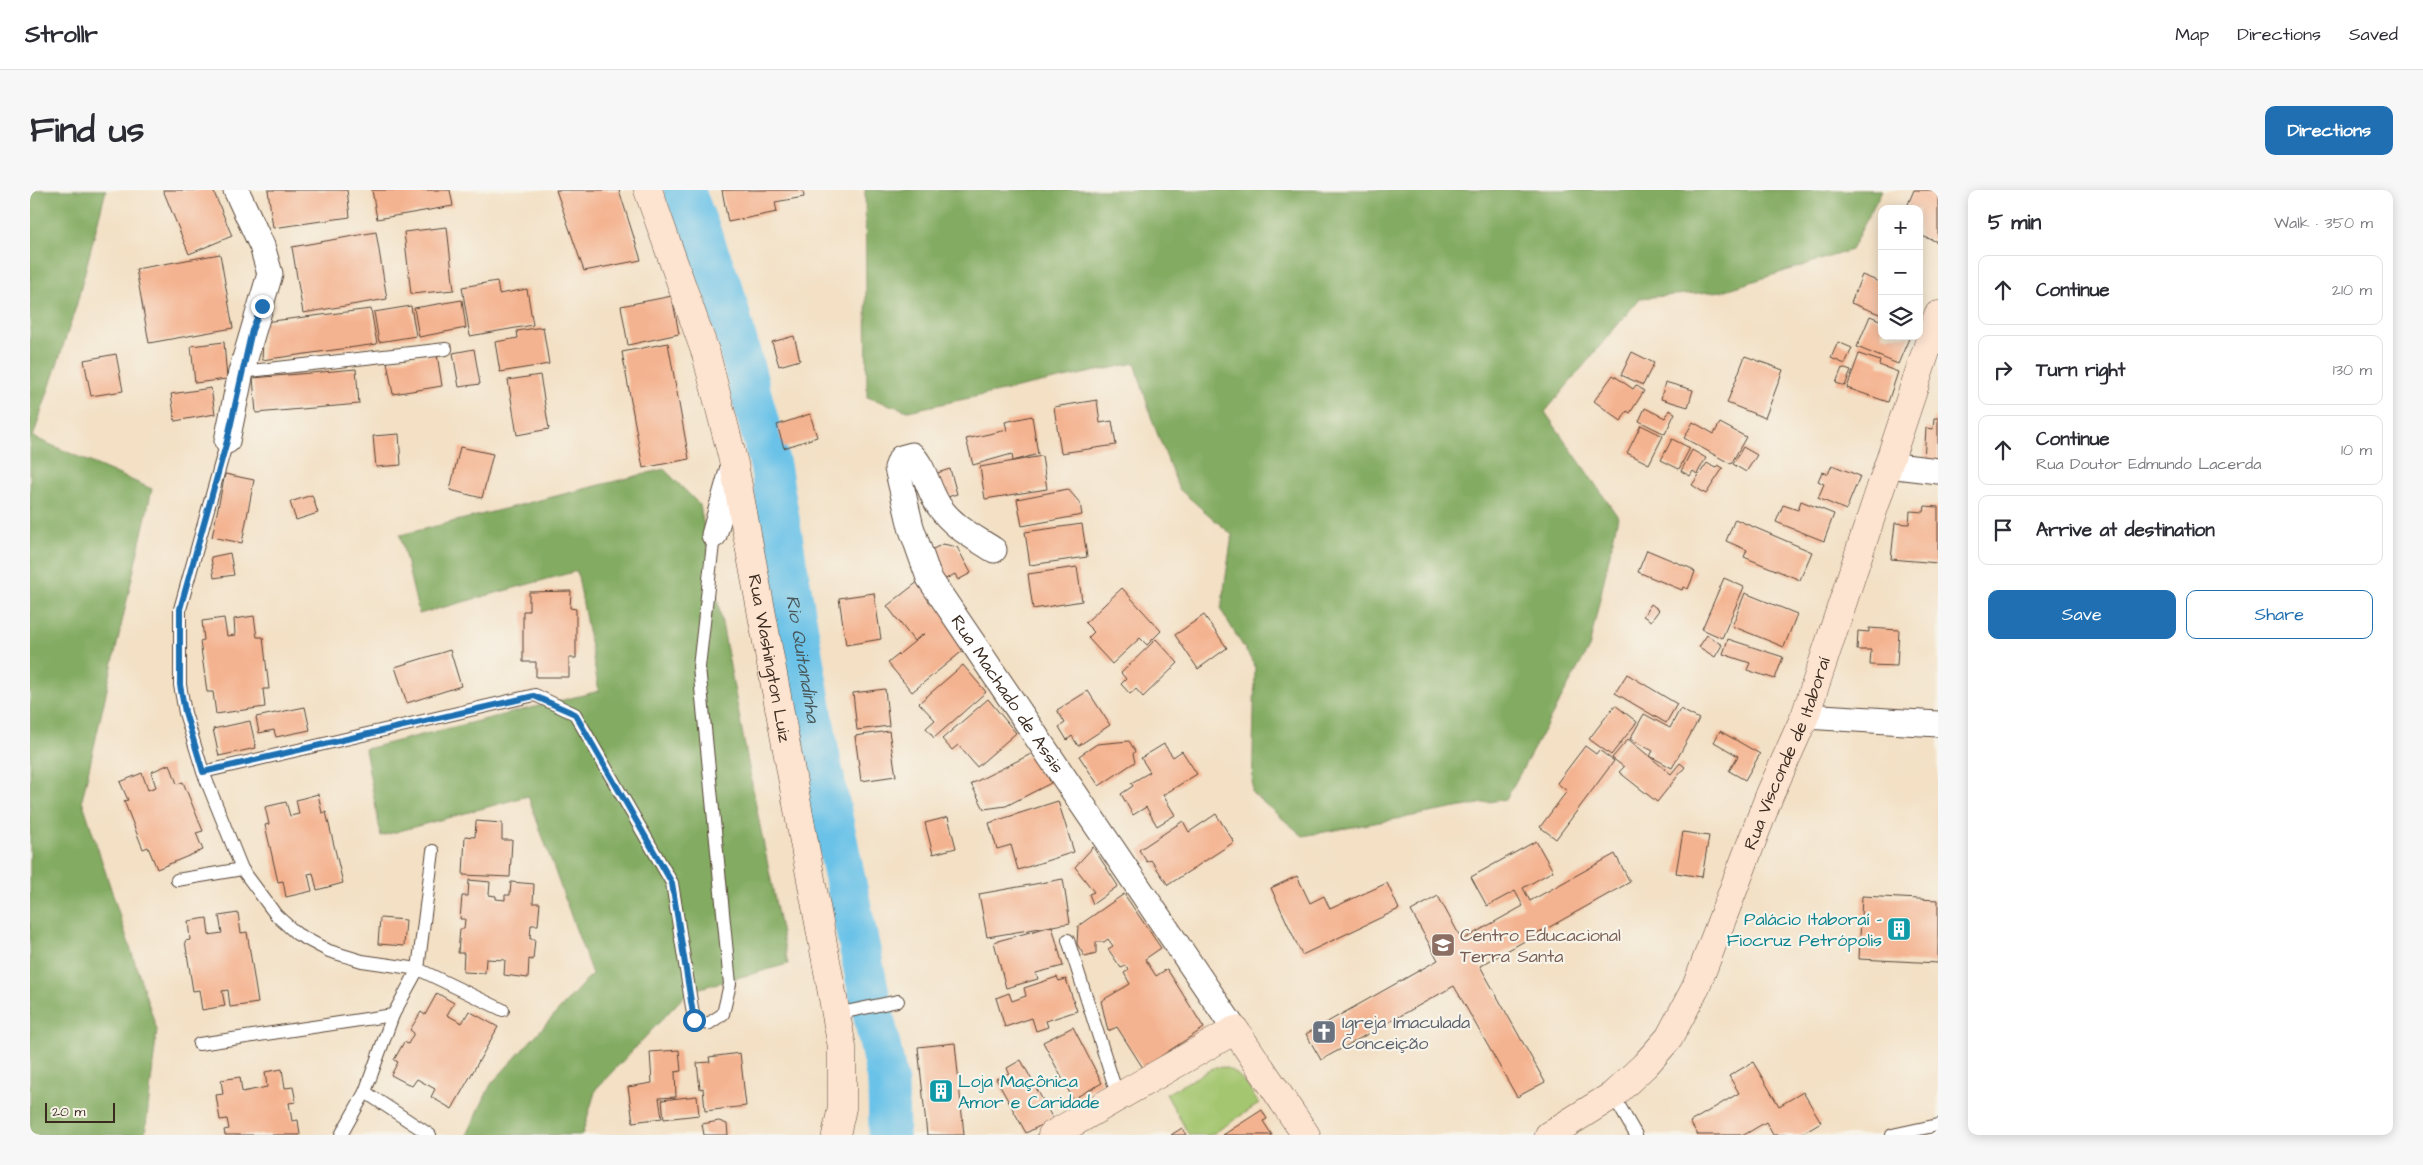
<!DOCTYPE html>
<html lang="en">
<head>
<meta charset="utf-8">
<style>
	:root { --surface:#fff; --page:#f7f7f7; --text:#2b2b33; --muted:#7c7c81; --line:#e1e1e2; --accent:#1f6fb2 }
	body { margin:0; font-family:"Architects Daughter",sans-serif; background:var(--page); color:var(--text) }
	.controls { position:absolute; right:15px; top:15px; display:grid; overflow:hidden; border-radius:10px; box-shadow:0 2px 12px #0003 }
	.controls button { width:45px; height:45px; display:grid; place-items:center; padding:0; border:0; border-bottom:1px solid var(--line); background:var(--surface); color:var(--text); font:25px sans-serif }
	.scale { position:absolute; left:15px; bottom:12px; width:70px; box-sizing:border-box; padding-left:5px; border:2px solid #3b2a1e; border-top:0; font-size:14px; line-height:18px; white-space:nowrap; color:#3b2a1e; -webkit-text-stroke:4px #f7f3e8; paint-order:stroke }
	.stop { position:absolute; width:15px; height:15px; margin:-11px; border:4px solid #1f6fb2; border-radius:50%; background:#fff }
	.stop.end { background:#1f6fb2; border-color:#fff; box-shadow:0 1px 5px #0008 }
	.list { margin:0; padding:0; list-style:none }
	h2 { display:flex; justify-content:space-between; align-items:center; height:65px; margin:0; padding:0 20px; font-size:21px }
	h2 small { font-size:16px; font-weight:400; color:var(--muted) }
	.list li { display:grid; grid-template-columns:32px 1fr auto; gap:15px; align-items:center; box-sizing:border-box; height:70px; margin:0 10px 10px; padding:0 10px; border:1px solid var(--line); border-radius:10px }
	.list b { display:block; font-size:19px; white-space:nowrap }
	.list p { margin:0; font-size:16px; white-space:nowrap; color:var(--muted) }
	.list em { font-size:16px; font-style:normal; color:var(--muted) }
	.actions { display:flex; gap:10px; padding:15px 20px }
	.actions a { flex:1; padding:11px 0; border:1px solid var(--accent); border-radius:10px; text-align:center; font-size:18px; color:var(--accent) }
	.actions .main { background:var(--accent); color:#fff }
	.icon { flex:none; width:28px; height:28px; fill:none; stroke:currentColor; stroke-width:2; stroke-linecap:round; stroke-linejoin:round }
	.map { position:relative; flex:none; width:1908px; height:945px; overflow:hidden; border-radius:10px }
	header { display:flex; align-items:center; gap:30px; box-sizing:border-box; height:70px; padding:0 25px; background:var(--surface); border-bottom:1px solid var(--line) }
	header strong { font-size:24px }
	nav { display:flex; gap:28px; margin-inline-start:auto; font-size:18px }
	.intro { display:flex; align-items:center; justify-content:space-between; box-sizing:border-box; height:120px; padding:0 30px }
	h1 { margin:0; font-size:35px }
	.button { padding:12px 22px; border-radius:10px; background:var(--accent); color:#fff; font-size:18px; font-weight:700 }
	main { display:flex; gap:30px; padding:0 30px }
	aside { flex:1; background:var(--surface); border-radius:10px; box-shadow:0 2px 12px #0003 }
	.map>svg:first-child { display:block }
</style>
</head>
<body>
<header>
<strong>Strollr</strong>
<nav><a>Map</a><a>Directions</a><a>Saved</a></nav>
</header>
<div class="intro"><h1>Find us</h1><a class="button">Directions</a></div>
<main>
<div class="map">
<svg width="1908" height="945" viewBox="0 0 1908 945">
	<rect width="100%" height="100%" fill="#f7f3e8"/>
	<filter id="ink" filterUnits="userSpaceOnUse"><feTurbulence type="fractalNoise" baseFrequency=".02" numOctaves="2"/><feDisplacementMap in="SourceGraphic" scale="10" xChannelSelector="R" yChannelSelector="G"/><feConvolveMatrix kernelMatrix="1 2 1 2 8 2 1 2 1" color-interpolation-filters="sRGB"/></filter>
	<filter id="wash" filterUnits="userSpaceOnUse"><feTurbulence type="fractalNoise" baseFrequency=".0096" numOctaves="4" result="noise"/><feDisplacementMap in="SourceGraphic" scale="20" xChannelSelector="R" yChannelSelector="G"/><feGaussianBlur stdDeviation="1.12" result="paint"/><feColorMatrix in="noise" values="0 0 0 0 0 0 0 0 0 0 0 0 0 0 0 0 0 1.4 0 .05"/><feComposite in="paint" operator="in"/></filter>
	<g filter="url(#wash)">
		<rect width="100%" height="100%" fill="#f3e0c5"/>
		<path fill="#a4c66f" stroke="#707846" d="M1194 877C1212 883 1219 899 1229 914L1181 945H1159L1136 904 1183 878Z"/>
		<g fill="#83ab62" stroke="#5f6a40">
			<polygon points="0,0 76,0 46,117 3,247 122,299 52,610 127,840 115,945 0,945"/>
			<polygon points="835,0 1852,0 1821,60 1693,101 1610,108 1515,222 1588,327 1559,458 1476,609 1273,646 1222,603 1225,476 1191,420 1202,345 1149,299 1122,230 1105,173 878,221 837,207"/>
			<polygon points="634,279 670,315 728,626 758,774 659,801 566,899 552,945 437,945 461,894 562,784 498,606 351,646 335,559 569,501 547,381 389,424 370,345"/>
		</g>
		<g fill="none" stroke-linecap="round" stroke-linejoin="round">
			<path stroke="#6bc2e8" stroke-width="41" id="s1" d="M654 0 694 103 740 275 789 564 858 894 859 945"/>
		</g>
		<g id="blocks">
			<g fill="#f4b390">
				<polygon points="133,0 183,0 202,46 159,64"/>
				<polygon points="238,0 317,0 320,27 243,38"/>
				<polygon points="342,0 420,0 423,16 347,29"/>
				<polygon points="526,0 589,0 611,70 554,81"/>
				<polygon points="692,0 773,0 774,7 745,12 747,22 698,32"/>
				<polygon points="1884,0 1908,0 1908,52 1889,45 1889,19 1876,19"/>
				<polygon points="417,37 424,100 381,104 374,42"/>
				<polygon points="346,42 357,109 273,123 262,57"/>
				<polygon points="190,64 203,138 119,153 106,79"/>
				<polygon points="1832,85 1852,93 1852,125 1821,113"/>
				<polygon points="467,91 469,104 497,99 503,135 440,146 432,97"/>
				<polygon points="642,106 649,144 598,155 591,116"/>
				<polygon points="432,110 436,138 389,147 384,118"/>
				<polygon points="381,116 386,146 349,152 344,122"/>
				<polygon points="341,119 347,154 232,170 234,132"/>
				<polygon points="1840,126 1852,131 1852,146 1880,146 1868,174 1827,157"/>
				<polygon points="513,137 519,174 470,182 465,152 488,148 487,141"/>
				<polygon points="764,146 770,170 749,176 742,152"/>
				<polygon points="194,152 197,189 165,193 161,156"/>
				<polygon points="1808,152 1822,158 1815,174 1801,168"/>
				<polygon points="638,153 659,269 613,278 592,162"/>
				<polygon points="444,159 450,194 429,197 423,163"/>
				<polygon points="1602,162 1624,173 1613,195 1591,185"/>
				<polygon points="86,164 93,201 61,206 54,170"/>
				<polygon points="407,164 412,196 363,204 357,172"/>
				<polygon points="1829,164 1850,171 1849,175 1868,182 1858,212 1817,198"/>
				<polygon points="1715,166 1753,180 1735,228 1697,213"/>
				<polygon points="1812,178 1821,181 1815,196 1806,193"/>
				<polygon points="326,179 329,214 226,223 223,188"/>
				<polygon points="510,185 519,239 487,245 478,190"/>
				<polygon points="1583,185 1603,199 1606,195 1614,201 1600,223 1597,221 1591,231 1564,211"/>
				<polygon points="1635,192 1663,200 1658,217 1631,209"/>
				<polygon points="181,198 185,224 145,231 141,204"/>
				<polygon points="1067,210 1070,233 1082,231 1086,255 1031,263 1024,217"/>
				<polygon points="1615,218 1635,228 1639,220 1645,223 1635,244 1609,231"/>
				<polygon points="780,224 787,247 754,258 747,235"/>
				<polygon points="1002,226 1008,264 983,271 982,264 943,275 936,249 977,240 975,232"/>
				<polygon points="1904,228 1908,228 1908,271 1894,270 1896,238 1903,239"/>
				<polygon points="1663,232 1684,244 1690,233 1716,247 1701,274 1654,248"/>
				<polygon points="1611,235 1633,246 1619,274 1597,263"/>
				<polygon points="369,244 371,275 346,277 343,246"/>
				<polygon points="1642,249 1660,258 1649,279 1631,270"/>
				<polygon points="430,257 463,264 452,308 420,300"/>
				<polygon points="1713,257 1727,265 1716,282 1703,274"/>
				<polygon points="1662,260 1676,268 1667,284 1663,281 1660,286 1651,281"/>
				<polygon points="1012,266 1017,299 955,309 950,277"/>
				<polygon points="1677,273 1685,278 1688,275 1693,278 1676,304 1662,295"/>
				<polygon points="1802,275 1830,286 1816,320 1788,308 1794,294 1788,291 1792,282 1798,284"/>
				<polygon points="920,279 927,304 908,310 901,285"/>
				<polygon points="195,284 224,290 212,353 182,347"/>
				<polygon points="1038,299 1050,313 1052,325 992,336 987,309"/>
				<polygon points="282,305 288,323 266,330 260,312"/>
				<polygon points="1771,311 1804,324 1794,351 1746,332 1753,315 1768,320"/>
				<polygon points="1895,316 1908,317 1908,373 1861,369 1865,333 1879,334 1880,321 1894,322"/>
				<polygon points="1705,329 1782,362 1770,390 1714,367 1717,360 1696,351"/>
				<polygon points="1052,334 1057,367 1000,375 995,342"/>
				<polygon points="913,354 927,357 941,383 928,390 925,384 912,391 897,362"/>
				<polygon points="1617,360 1660,378 1665,382 1658,399 1653,397 1652,400 1608,382"/>
				<polygon points="200,363 204,385 184,388 181,367"/>
				<polygon points="1047,377 1052,411 1003,419 998,384"/>
				<polygon points="1694,388 1714,397 1692,448 1672,439"/>
				<polygon points="889,391 940,455 882,502 858,473 895,443 884,451 857,416"/>
				<polygon points="1092,398 1131,441 1117,455 1110,448 1082,474 1058,448 1064,442 1055,433"/>
				<polygon points="541,401 540,418 546,419 546,468 539,468 539,487 506,487 506,472 493,472 493,421 499,421 499,402"/>
				<polygon points="844,403 851,449 816,455 809,408"/>
				<polygon points="1715,403 1767,424 1754,457 1702,436"/>
				<polygon points="1621,414 1629,420 1621,431 1613,426"/>
				<polygon points="1174,425 1197,458 1168,479 1145,445"/>
				<polygon points="224,426 227,447 233,447 239,499 233,499 235,517 186,524 183,502 177,502 170,451 174,450 172,431 194,428 197,446 205,445 204,429"/>
				<polygon points="1839,438 1869,440 1867,476 1840,475 1841,460 1827,460 1828,441 1839,442"/>
				<polygon points="1677,445 1692,455 1685,467 1669,457"/>
				<polygon points="1126,449 1148,473 1113,507 1106,499 1100,504 1091,494 1096,489 1091,483"/>
				<polygon points="1698,449 1753,467 1745,489 1717,480 1720,473 1693,464"/>
				<polygon points="420,460 431,496 377,513 365,477"/>
				<polygon points="933,475 956,502 904,548 896,538 905,530 889,513"/>
				<polygon points="1597,484 1647,514 1636,533 1585,503"/>
				<polygon points="855,499 859,536 827,540 823,503"/>
				<polygon points="1058,501 1080,535 1048,556 1042,546 1037,550 1029,537 1035,533 1027,520"/>
				<polygon points="958,509 986,543 947,577 928,555 922,560 912,549"/>
				<polygon points="1585,515 1607,532 1581,565 1559,549"/>
				<polygon points="275,517 280,540 246,547 244,540 229,543 226,527"/>
				<polygon points="1650,519 1669,529 1642,578 1620,566 1623,561 1600,549 1614,524 1640,538"/>
				<polygon points="220,531 226,558 189,566 183,539"/>
				<polygon points="859,541 866,586 831,591 825,546"/>
				<polygon points="1690,541 1730,564 1715,590 1699,581 1708,566 1684,552"/>
				<polygon points="1598,549 1641,584 1650,573 1655,577 1627,612 1589,582 1594,577 1582,568"/>
				<polygon points="1099,551 1105,561 1103,564 1105,572 1069,596 1049,566 1067,554"/>
				<polygon points="1134,554 1143,567 1152,561 1167,584 1133,605 1145,625 1127,636 1116,617 1103,625 1091,604 1103,596 1101,593 1120,582 1111,568"/>
				<polygon points="1555,556 1566,564 1569,560 1584,571 1526,649 1510,637 1537,601 1527,593"/>
				<polygon points="1005,562 1021,593 976,616 954,619 941,594"/>
				<polygon points="140,574 147,594 153,592 173,641 166,643 173,660 127,679 118,657 113,659 94,611 98,610 90,592 112,583 118,600 126,597 121,582"/>
				<polygon points="288,604 292,623 296,622 313,693 287,700 283,683 278,684 282,701 256,707 253,691 248,692 235,635 239,634 235,617 256,612 260,626 269,624 266,610"/>
				<polygon points="1028,611 1044,662 988,680 981,655 967,659 959,633"/>
				<polygon points="1186,624 1204,652 1138,695 1121,670 1117,672 1109,660 1153,631 1159,642"/>
				<polygon points="918,627 926,658 903,664 895,633"/>
				<polygon points="446,631 472,633 472,650 482,650 480,687 433,685 435,646 445,647"/>
				<polygon points="1653,642 1679,646 1672,687 1646,683"/>
				<polygon points="1506,651 1523,681 1493,698 1500,711 1585,664 1600,692 1450,776 1515,892 1487,907 1424,796 1291,870 1276,844 1408,770 1381,721 1408,706 1432,750 1493,716 1485,701 1457,716 1441,687"/>
				<polygon points="1063,657 1088,696 1063,714 1059,704 1064,702 1045,677"/>
				<polygon points="1267,686 1280,713 1294,706 1300,719 1357,693 1369,719 1272,765 1241,698"/>
				<polygon points="1033,689 1040,733 957,747 949,704"/>
				<polygon points="439,690 460,692 459,705 466,706 466,709 475,710 475,705 480,705 481,692 504,694 503,713 510,713 508,735 501,735 500,749 505,749 503,770 499,769 498,788 474,785 475,770 456,769 455,783 433,782 434,763 428,763 430,739 434,739 435,729 430,729 432,706 438,706"/>
				<polygon points="1094,704 1131,758 1115,769 1126,786 1137,779 1174,838 1113,878 1087,837 1078,841 1071,811 1100,794 1094,783 1099,780 1096,776 1091,778 1078,759 1083,756 1078,749 1074,752 1066,752 1066,764 1055,767 1047,754 1048,736"/>
				<polygon points="1832,706 1908,710 1908,773 1829,769"/>
				<polygon points="208,723 211,743 217,742 228,813 200,817 198,800 192,801 195,816 172,820 169,800 163,801 155,751 160,750 158,731 177,728 179,745 192,743 189,726"/>
				<polygon points="350,728 376,730 374,756 348,754"/>
				<polygon points="1022,736 1033,776 1006,783 1008,789 976,798 964,752"/>
				<polygon points="1027,787 1029,791 1036,789 1047,821 1016,831 1018,837 1006,841 1002,828 975,837 966,808 979,803 982,811 996,806 994,798"/>
				<polygon points="407,803 424,813 417,825 432,833 439,821 468,837 422,919 401,907 405,899 387,889 382,896 361,885 368,872 364,870 374,852 378,854 384,843 380,840 391,822 395,825"/>
				<polygon points="1043,837 1072,893 1043,909 1013,852"/>
				<polygon points="925,853 934,945 897,945 888,857"/>
				<polygon points="649,860 651,881 645,882 646,907 629,908 632,928 603,932 598,897 622,893 620,862"/>
				<polygon points="710,863 716,916 675,921 673,898 670,899 667,873 680,872 679,867"/>
				<polygon points="991,870 1023,929 996,943 966,889 979,883 977,878"/>
				<polygon points="1723,872 1749,916 1773,902 1791,932 1769,945 1743,945 1736,932 1714,945 1668,945 1660,932 1709,903 1699,886"/>
				<polygon points="252,879 255,898 263,897 266,912 259,913 262,931 268,930 270,945 195,945 194,940 199,939 197,929 190,930 186,905 193,904 191,890 210,887 212,902 237,897 235,882"/>
				<polygon points="667,906 669,925 634,929 632,910"/>
				<polygon points="1232,920 1237,929 1233,931 1242,945 1193,945"/>
				<polygon points="689,931 697,934 698,945 674,945 672,934"/>
				<polygon points="1152,938 1156,945 1141,945"/>
			</g>
		</g>
	</g>
	<g filter="url(#ink)">
		<use href="#blocks" fill-opacity="0" stroke="#574537" stroke-width="1"/>
		<g fill="none" stroke-linecap="round" stroke-linejoin="round">
			<defs>
				<g id="lane">
					<polyline points="211,182 416,159"/>
					<polyline points="197,251 150,419 150,495 155,523 173,582 212,679 246,725 267,744 299,761 332,771 388,779 473,820"/>
					<polyline points="173,582 505,505 545,524 642,693 664,830 678,834 693,824 700,794 669,477 684,345"/>
					<polyline points="147,690 212,679"/>
					<polyline points="1038,750 1088,907"/>
					<polyline points="806,824 868,811"/>
					<polyline points="169,854 363,825"/>
					<polyline points="335,902 400,945"/>
					<polyline points="1583,905 1606,945"/>
					<polyline points="311,945 335,902 363,825 388,779 403,661"/>
					<polyline points="1862,945 1908,935"/>
				</g>
				<g id="street">
					<polyline points="197,251 211,182 240,84 232,56 206,0"/>
					<polyline points="1857,275 1908,281"/>
					<polyline points="684,345 704,274"/>
					<path id="s2" d="M964 360C944 347 922 336 909 316 898 300 895 278 882 265L871 268 867 278 881 337 899 388 1205 840"/>
					<polyline points="1775,526 1908,534"/>
				</g>
				<g id="secondary">
					<path id="s3" d="M618 0 676 164 704 274 812 857V918L806 945"/>
					<polyline points="1022,945 1205,840 1276,945"/>
					<path id="s4" d="M1519 945 1583 905 1615 875 1639 848 1666 797 1740 604 1775 526 1908 125"/>
				</g>
			</defs>
			<use href="#lane" stroke="#574537" stroke-width="14"/>
			<use href="#street" stroke="#574537" stroke-width="27"/>
			<use href="#secondary" stroke="#574537" stroke-width="29"/>
			<use href="#lane" stroke="#fff" stroke-width="12"/>
			<use href="#street" stroke="#fff" stroke-width="25"/>
			<use href="#secondary" stroke="#fde4d1" stroke-width="28"/>
		</g>
	</g>
	<g fill="none" stroke-linecap="round" stroke-linejoin="round" filter="url(#ink)">
		<polyline stroke="#1f6fb2" stroke-width="6" points="232,116 222,140 197,251 150,419 150,495 155,522 173,582 504,506 545,524 642,693 664,830"/>
	</g>
	<defs>
		<symbol id="building-square" viewBox="-11 -11 22 22"><rect x="-9" y="-9" width="18" height="18" rx="4" fill="#0f9aa8" stroke="#f7f3e8"/><path d="M-4-6H4V6H1V3H-1V6H-4ZM-2.5-4.3h1.7v1.8h-1.7ZM.8-4.3h1.7v1.8H.8ZM-2.5-1h1.7V.8h-1.7ZM.8-1h1.7V.8H.8Z" fill="#fff"/></symbol>
		<symbol id="school-square" viewBox="-11 -11 22 22"><rect x="-9" y="-9" width="18" height="18" rx="4" fill="#8d6e63" stroke="#f7f3e8"/><path d="M0-5L7-2L0 1L-7-2ZM-4 1L0 2.5L4 1V4Q0 6-4 4Z" fill="#fff"/></symbol>
		<symbol id="church-square" viewBox="-11 -11 22 22"><rect x="-9" y="-9" width="18" height="18" rx="4" fill="#6b7280" stroke="#f7f3e8"/><path d="M-1.2-6h2.4v3.5h3.3v2.4h-3.3V6h-2.4V-.1h-3.3v-2.4h3.3Z" fill="#fff"/></symbol>
	</defs>
	<g fill-rule="evenodd">
		<use href="#building-square" x="1855" y="725" width="28" height="28"/>
		<use href="#school-square" x="1399" y="741" width="28" height="28"/>
		<use href="#church-square" x="1280" y="828" width="28" height="28"/>
		<use href="#building-square" x="897" y="887" width="28" height="28"/>
	</g>
	<g text-anchor="middle" dominant-baseline="central" stroke-width="4.5" stroke-linejoin="round" paint-order="stroke">
		<g font-size="18" fill="#3b2a1e" stroke="#f7f3e8">
			<text stroke="none"><textPath href="#s3" startOffset="485">Rua Washington Luiz</textPath></text>
			<text stroke="none"><textPath href="#s2" startOffset="406">Rua Machado de Assis</textPath></text>
			<text stroke="none"><textPath href="#s4" startOffset="464">Rua Visconde de Itaboraí</textPath></text>
		</g>
		<g font-size="18" fill="#0d838f" stroke="#f7f3e8" text-anchor="end">
			<text x="1852" y="729">Palácio Itaboraí -<tspan x="1852" dy="21">Fiocruz Petrópolis</tspan></text>
			<text x="928" y="891" text-anchor="start">Loja Maçônica<tspan x="928" dy="21">Amor e Caridade</tspan></text>
		</g>
		<g font-size="18" fill="#785e54" stroke="#f7f3e8" text-anchor="start">
			<text x="1430" y="745">Centro Educacional<tspan x="1430" dy="21">Terra Santa</tspan></text>
		</g>
		<g font-size="18" fill="#5b616d" stroke="#f7f3e8" text-anchor="start">
			<text x="1312" y="832">Igreja Imaculada<tspan x="1312" dy="21">Conceição</tspan></text>
		</g>
		<g font-size="19" font-style="italic" fill="#49585b" stroke="#f7f3e8">
			<text stroke="none"><textPath href="#s1" startOffset="485">Rio Quitandinha</textPath></text>
		</g>
	</g>
</svg>
<div class="controls">
<button>+</button>
<button>−</button>
<button><svg class="icon" aria-label="layers" viewBox="0 0 24 24"><path d="M12 4l9 5-9 5-9-5zM3 14l9 5 9-5"/></svg></button>
</div>
<div class="scale">20 m</div>
<div class="stop" style="left:664px;top:830px"></div>
<div class="stop end" style="left:232px;top:116px"></div>
</div>
<aside>
<h2>5 min<small>Walk · 350 m</small></h2>
<ul class="list">
<li><svg class="icon" aria-label="ahead" viewBox="0 0 24 24"><path d="M12 20V5M6 11l6-6 6 6"/></svg><div><b>Continue</b></div><em>210 m</em></li>
<li><svg class="icon" aria-label="right" viewBox="0 0 24 24"><path d="M7 20v-9h11M14 6l5 5-5 5"/></svg><div><b>Turn right</b></div><em>130 m</em></li>
<li><svg class="icon" aria-label="ahead" viewBox="0 0 24 24"><path d="M12 20V5M6 11l6-6 6 6"/></svg><div><b>Continue</b><p>Rua Doutor Edmundo Lacerda</p></div><em>10 m</em></li>
<li><svg class="icon" aria-label="arrive" viewBox="0 0 24 24"><path d="M6 21V4h12l-3 4 3 4H6"/></svg><div><b>Arrive at destination</b></div></li>
</ul>
<div class="actions"><a class="main">Save</a><a>Share</a></div>
</aside>
</main>
</body>
</html>
